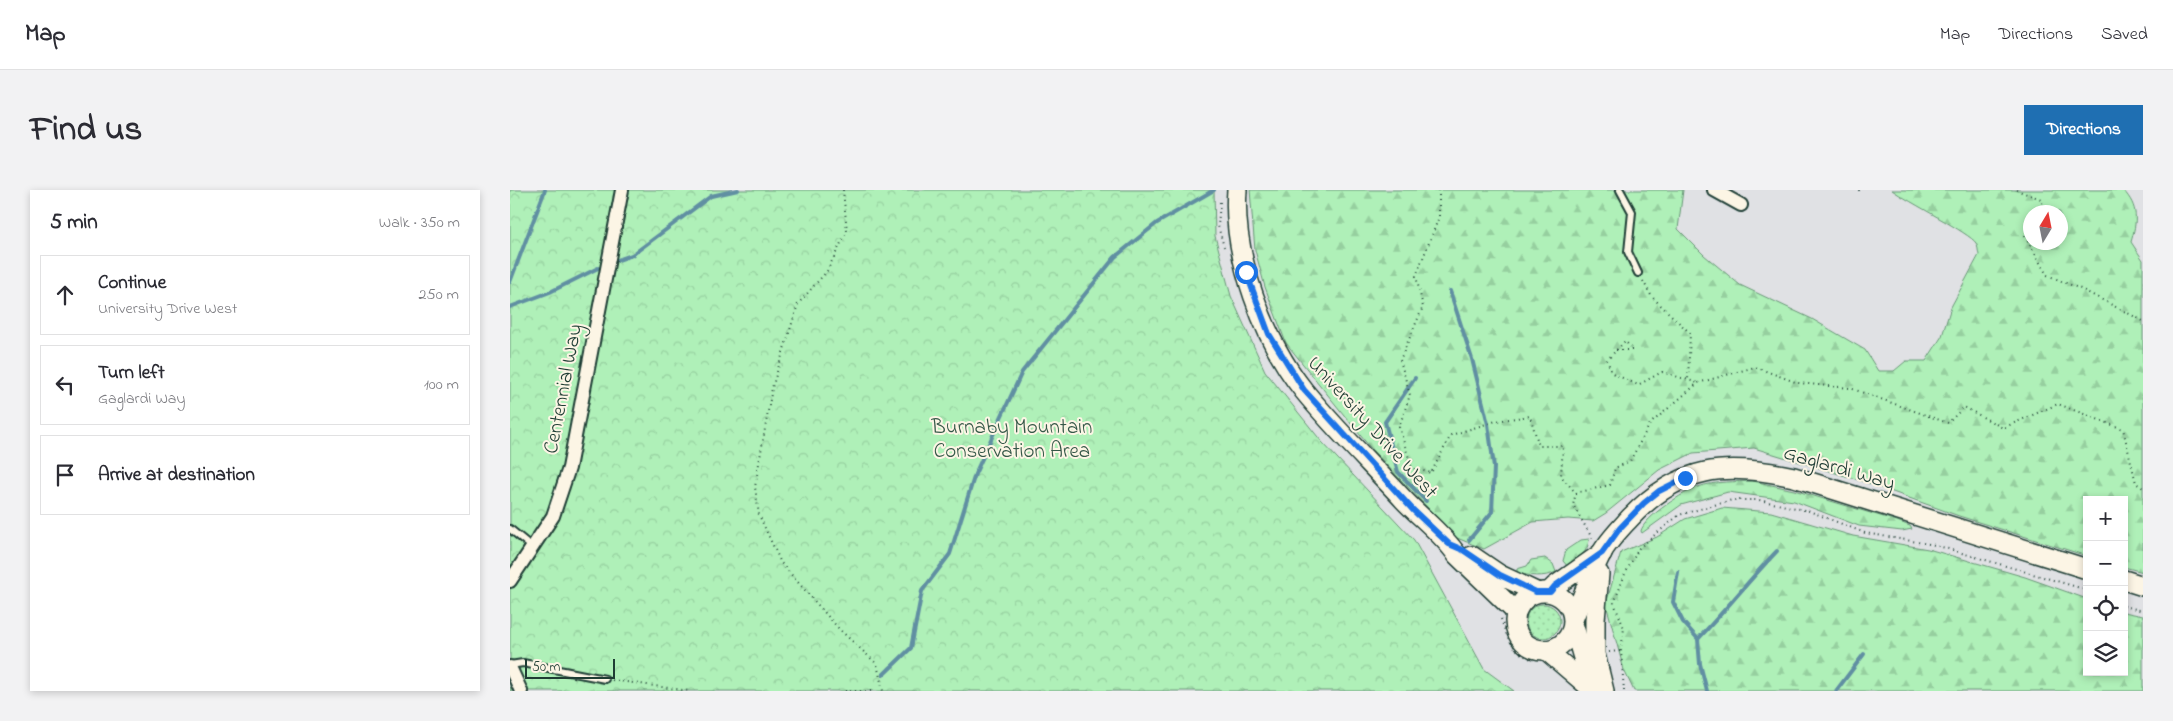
<!DOCTYPE html>
<html lang="en">
<head>
<meta charset="utf-8">
<style>
	:root { --surface:#fff; --page:#f2f2f3; --text:#2b2b33; --muted:#7c7c81; --line:#e1e1e2; --accent:#1f6fb2 }
	body { margin:0; font-family:"Indie Flower",sans-serif; background:var(--page); color:var(--text) }
	.controls { position:absolute; right:15px; bottom:15px; display:grid; overflow:hidden; border-radius:0px; box-shadow:0 2px 8px #0003 }
	.controls button { width:45px; height:45px; display:grid; place-items:center; padding:0; border:0; border-bottom:1px solid var(--line); background:var(--surface); color:var(--text); font:25px sans-serif }
	.compass { position:absolute; left:1513px; top:15px; width:45px; height:45px; border-radius:50%; background:var(--surface); box-shadow:0 2px 8px #0003; rotate:10deg }
	.scale { position:absolute; left:15px; bottom:12px; width:90px; box-sizing:border-box; padding-left:5px; border:2px solid #1f3d34; border-top:0; font-size:14px; line-height:18px; white-space:nowrap; color:#1f3d34; -webkit-text-stroke:4px #fcf5e5; paint-order:stroke }
	.stop { position:absolute; width:15px; height:15px; margin:-11px; border:4px solid #1a73e8; border-radius:50%; background:#fff }
	.stop.end { background:#1a73e8; border-color:#fff; box-shadow:0 1px 5px #0008 }
	.list { margin:0; padding:0; list-style:none }
	h2 { display:flex; justify-content:space-between; align-items:center; height:65px; margin:0; padding:0 20px; font-size:21px }
	h2 small { font-size:16px; font-weight:400; color:var(--muted) }
	.list li { display:grid; grid-template-columns:32px 1fr auto; gap:15px; align-items:center; box-sizing:border-box; height:80px; margin:0 10px 10px; padding:0 10px; border:1px solid var(--line); border-radius:0px }
	.list b { display:block; font-size:19px; white-space:nowrap }
	.list p { margin:0; font-size:16px; white-space:nowrap; color:var(--muted) }
	.list em { font-size:16px; font-style:normal; color:var(--muted) }
	.icon { flex:none; width:28px; height:28px; fill:none; stroke:currentColor; stroke-width:2; stroke-linecap:round; stroke-linejoin:round }
	.map { position:relative; flex:none; width:1633px; height:501px; overflow:hidden; border-radius:0px }
	header { display:flex; align-items:center; gap:30px; box-sizing:border-box; height:70px; padding:0 25px; background:var(--surface); border-bottom:1px solid var(--line) }
	header strong { font-size:24px }
	nav { display:flex; gap:28px; margin-inline-start:auto; font-size:18px }
	.intro { display:flex; align-items:center; justify-content:space-between; box-sizing:border-box; height:120px; padding:0 30px }
	h1 { margin:0; font-size:35px }
	.button { padding:12px 22px; border-radius:0px; background:var(--accent); color:#fff; font-size:18px; font-weight:700 }
	main { display:flex; gap:30px; padding:0 30px }
	aside { flex:1; background:var(--surface); border-radius:0px; box-shadow:0 2px 8px #0003 }
	.map>svg:first-child { display:block }
</style>
</head>
<body>
<header>
<strong>Map</strong>
<nav><a>Map</a><a>Directions</a><a>Saved</a></nav>
</header>
<div class="intro"><h1>Find us</h1><a class="button">Directions</a></div>
<main>
<aside>
<h2>5 min<small>Walk · 350 m</small></h2>
<ul class="list">
<li><svg class="icon" aria-label="ahead" viewBox="0 0 24 24"><path d="M12 20V5M6 11l6-6 6 6"/></svg><div><b>Continue</b><p>University Drive West</p></div><em>250 m</em></li>
<li><svg class="icon" aria-label="left" viewBox="0 0 24 24"><path d="M17 20v-9H6M10 6l-5 5 5 5"/></svg><div><b>Turn left</b><p>Gaglardi Way</p></div><em>100 m</em></li>
<li><svg class="icon" aria-label="arrive" viewBox="0 0 24 24"><path d="M6 21V4h12l-3 4 3 4H6"/></svg><div><b>Arrive at destination</b></div></li>
</ul>
</aside>
<div class="map">
<svg width="1633" height="501" viewBox="0 0 1633 501">
	<defs>
		<pattern id="forest-firs" width="22" height="20" patternUnits="userSpaceOnUse" patternTransform="scale(1.25)"><rect width="22" height="20" fill="#aff0b8"/><path d="M5 1l3.5 6h-7zM16 11l3.5 6h-7z" fill="#96cf9f"/></pattern>
		<pattern id="park-crowns" width="20" height="18" patternUnits="userSpaceOnUse" patternTransform="scale(1.25)"><rect width="20" height="18" fill="#aff0b8"/><path d="M2 6a3 3 0 1 1 6 0M12 15a3 3 0 1 1 6 0" fill="none" stroke="#96cf9f"/></pattern>
		<pattern id="garden-dots" width="8" height="8" patternUnits="userSpaceOnUse" patternTransform="scale(1.25)"><rect width="8" height="8" fill="#aff0b8"/><path d="M2 2h.1M6 6h.1" fill="none" stroke="#96cf9f" stroke-width="1.8" stroke-linecap="round"/></pattern>
	</defs>
	<rect width="100%" height="100%" fill="#e0e1e4"/>
	<filter id="ink" filterUnits="userSpaceOnUse"><feTurbulence type="fractalNoise" baseFrequency=".02" numOctaves="2"/><feDisplacementMap in="SourceGraphic" scale="10" xChannelSelector="R" yChannelSelector="G"/><feConvolveMatrix kernelMatrix="1 2 1 2 8 2 1 2 1" color-interpolation-filters="sRGB"/></filter>
	<g filter="url(#ink)">
		<g fill="url(#forest-firs)" stroke="#679676" fill-rule="evenodd">
			<path d="M740 0H1173L1168 39 1194 65 1230 95 1302 129 1355 160 1368 181H1384L1396 171H1416L1432 146 1441 117 1469 65C1468 61 1468 56 1466 53 1461 44 1397 11 1382 0H1613C1629 17 1627 31 1621 52L1633 70V382L1614 377V310H1577V366L1449 326 1355 292 1244 258 1183 263 1149 280 1096 323 1083 331 1058 329 1023 332 974 359 947 348 863 261 776 153 755 97 745 60ZM1520 22H1550V52H1520Z"/>
			<path d="M1243 291 1284 300 1387 331 1400 336 1402 339 1392 341 1349 336 1284 311 1218 302 1171 315 1132 343 1131 341C1134 327 1175 301 1188 297 1205 291 1226 292 1243 291Z"/>
			<polygon points="1212,318 1261,322 1343,346 1418,359 1515,387 1577,409 1577,482 1614,482 1614,422 1633,426 1633,501 1124,501 1114,480 1096,414 1111,362 1147,347 1175,329"/>
			<path d="M1079 349C1079 362 1067 369 1058 377L1053 371 1056 360 1071 350Z"/>
			<path d="M1035 368 1043 374 1046 382C1034 388 1019 386 1007 383V379L1017 376 1021 370Z"/>
		</g>
		<polygon fill="url(#park-crowns)" stroke="#679676" points="0,0 704,0 705,46 721,106 755,181 812,252 904,350 974,479 1004,501 0,501"/>
		<circle fill="url(#garden-dots)" stroke="#679676" cx="1033" cy="431" r="17"/>
		<g fill="none" stroke-linecap="round" stroke-linejoin="round">
			<g stroke="#608fa2" stroke-width="4">
				<polyline points="108,70 122,65 201,6 228,0"/>
				<polyline points="0,92 35,0"/>
				<polyline points="940,101 962,169 978,234 984,277 982,322 959,350"/>
				<polyline points="0,117 40,102 88,78"/>
				<polyline points="905,188 875,232 888,282 916,311"/>
				<polyline points="1168,382 1163,412 1173,432 1188,449 1190,474 1197,501"/>
				<path d="M1188 449C1215 421 1239 390 1267 361"/>
				<polyline points="373,485 401,458 412,401 440,364 465,284 512,182 605,67 647,33 704,0"/>
				<polyline points="1326,501 1354,464"/>
			</g>
			<defs>
				<g id="lane">
					<polyline points="1110,0 1122,22 1118,62 1128,83"/>
					<polyline points="0,339 22,357"/>
					<polyline points="0,475 13,473 95,489"/>
				</g>
				<g id="street">
					<polyline points="1204,0 1231,15"/>
					<polyline points="0,391 43,326 59,278 112,0"/>
					<polyline points="0,477 11,501"/>
				</g>
				<g id="secondary">
					<path d="M727 0C722 65 754 151 794 201 825 239 861 274 894 310 912 329 933 344 947 365L1006 422"/>
					<polyline points="962,366 990,385 1026,402"/>
					<polyline points="1089,384 1085,430 1085,464 1094,501"/>
					<polyline points="1614,390 1633,396"/>
					<circle cx="1034" cy="431" r="29"/>
					<polyline points="1039,402 1045,396 1092,363"/>
					<path d="M1064 427C1073 406 1081 384 1091 364 1098 351 1110 339 1120 328 1170 275 1216 272 1284 287L1577 379"/>
					<polyline points="1064,437 1081,495"/>
					<polyline points="1036,460 1084,501"/>
				</g>
			</defs>
			<use href="#lane" stroke="#1f3d34" stroke-width="10"/>
			<use href="#street" stroke="#1f3d34" stroke-width="16"/>
			<use href="#secondary" stroke="#1f3d34" stroke-width="22"/>
			<g stroke="#1f3d34" stroke-width="2" stroke-dasharray="1 4" stroke-linecap="butt">
				<polyline points="333,0 337,41 317,81 288,114 262,198 245,297 249,325 271,373 330,440 367,474 373,501"/>
				<polyline points="929,0 929,27 906,86 913,117 890,170 900,205 889,237 902,278 921,283 941,245 986,231 1020,226 1029,256 1053,256 1051,286 1066,303 1100,295 1105,278 1120,271 1140,234 1188,193 1245,177 1288,193 1340,198 1438,233 1454,217 1493,238 1548,214 1613,239 1626,293 1633,298"/>
				<polyline points="1349,0 1349,3"/>
				<polyline points="1506,0 1531,9 1535,22"/>
				<polyline points="710,12 708,36 714,57"/>
				<polyline points="1520,45 1515,46 1537,85 1573,100 1633,131"/>
				<polyline points="1133,91 1142,107 1180,143 1178,190"/>
				<polyline points="1106,160 1123,160 1115,151 1097,170 1102,183 1128,195 1152,182 1188,193"/>
				<polyline points="1066,303 1063,315 1082,348"/>
				<polyline points="1614,416 1633,421"/>
				<path d="M991 429C997 448 1003 463 1024 470"/>
				<polyline points="1099,462 1111,461"/>
				<polyline points="102,490 180,501"/>
				<polyline points="335,501 364,501"/>
				<polyline points="1114,501 1111,461 1114,438 1104,413 1115,384 1129,358 1169,325 1222,310 1249,310 1299,321 1355,343 1425,355 1577,400"/>
			</g>
			<use href="#lane" stroke="#fcf5e5" stroke-width="6"/>
			<use href="#street" stroke="#fcf5e5" stroke-width="12"/>
			<use href="#secondary" stroke="#fcf5e5" stroke-width="19"/>
		</g>
	</g>
	<g fill="none" stroke-linecap="round" stroke-linejoin="round" filter="url(#ink)">
		<polyline stroke="#1a73e8" stroke-width="6" points="736,82 759,144 794,200 903,320 939,354 953,360 990,385 1026,402 1040,402 1045,396 1092,363 1110,338 1134,313 1149,301 1175,288"/>
	</g>
	<g text-anchor="middle" dominant-baseline="central" stroke-width="4" stroke-linejoin="round" paint-order="stroke">
		<g font-size="21" fill="#1f3d34" stroke="#fcf5e5">
			<text transform="translate(54 199) rotate(-79)">Centennial Way</text>
			<text transform="translate(862 238) rotate(48)">University Drive West</text>
			<text transform="translate(1329 279) rotate(16)">Gaglardi Way</text>
		</g>
		<g font-size="21" fill="#355848" stroke="#fcf5e5">
			<text x="502" y="238">Burnaby Mountain<tspan x="502" dy="24">Conservation Area</tspan></text>
		</g>
	</g>
</svg>
<div class="controls">
<button>+</button>
<button>−</button>
<button><svg class="icon" aria-label="locate" viewBox="0 0 24 24"><circle cx="12" cy="12" r="6"/><path d="M12 2v4M12 18v4M2 12h4M18 12h4"/></svg></button>
<button><svg class="icon" aria-label="layers" viewBox="0 0 24 24"><path d="M12 4l9 5-9 5-9-5zM3 14l9 5 9-5"/></svg></button>
</div>
<svg class="compass" viewBox="-18 -18 36 36"><path d="M0-13l5 13h-10z" fill="#e53935"/><path d="M0 13l5-13h-10z" fill="#7c7c81"/></svg>
<div class="scale">50 m</div>
<div class="stop" style="left:736px;top:82px"></div>
<div class="stop end" style="left:1175px;top:288px"></div>
</div>
</main>
</body>
</html>
